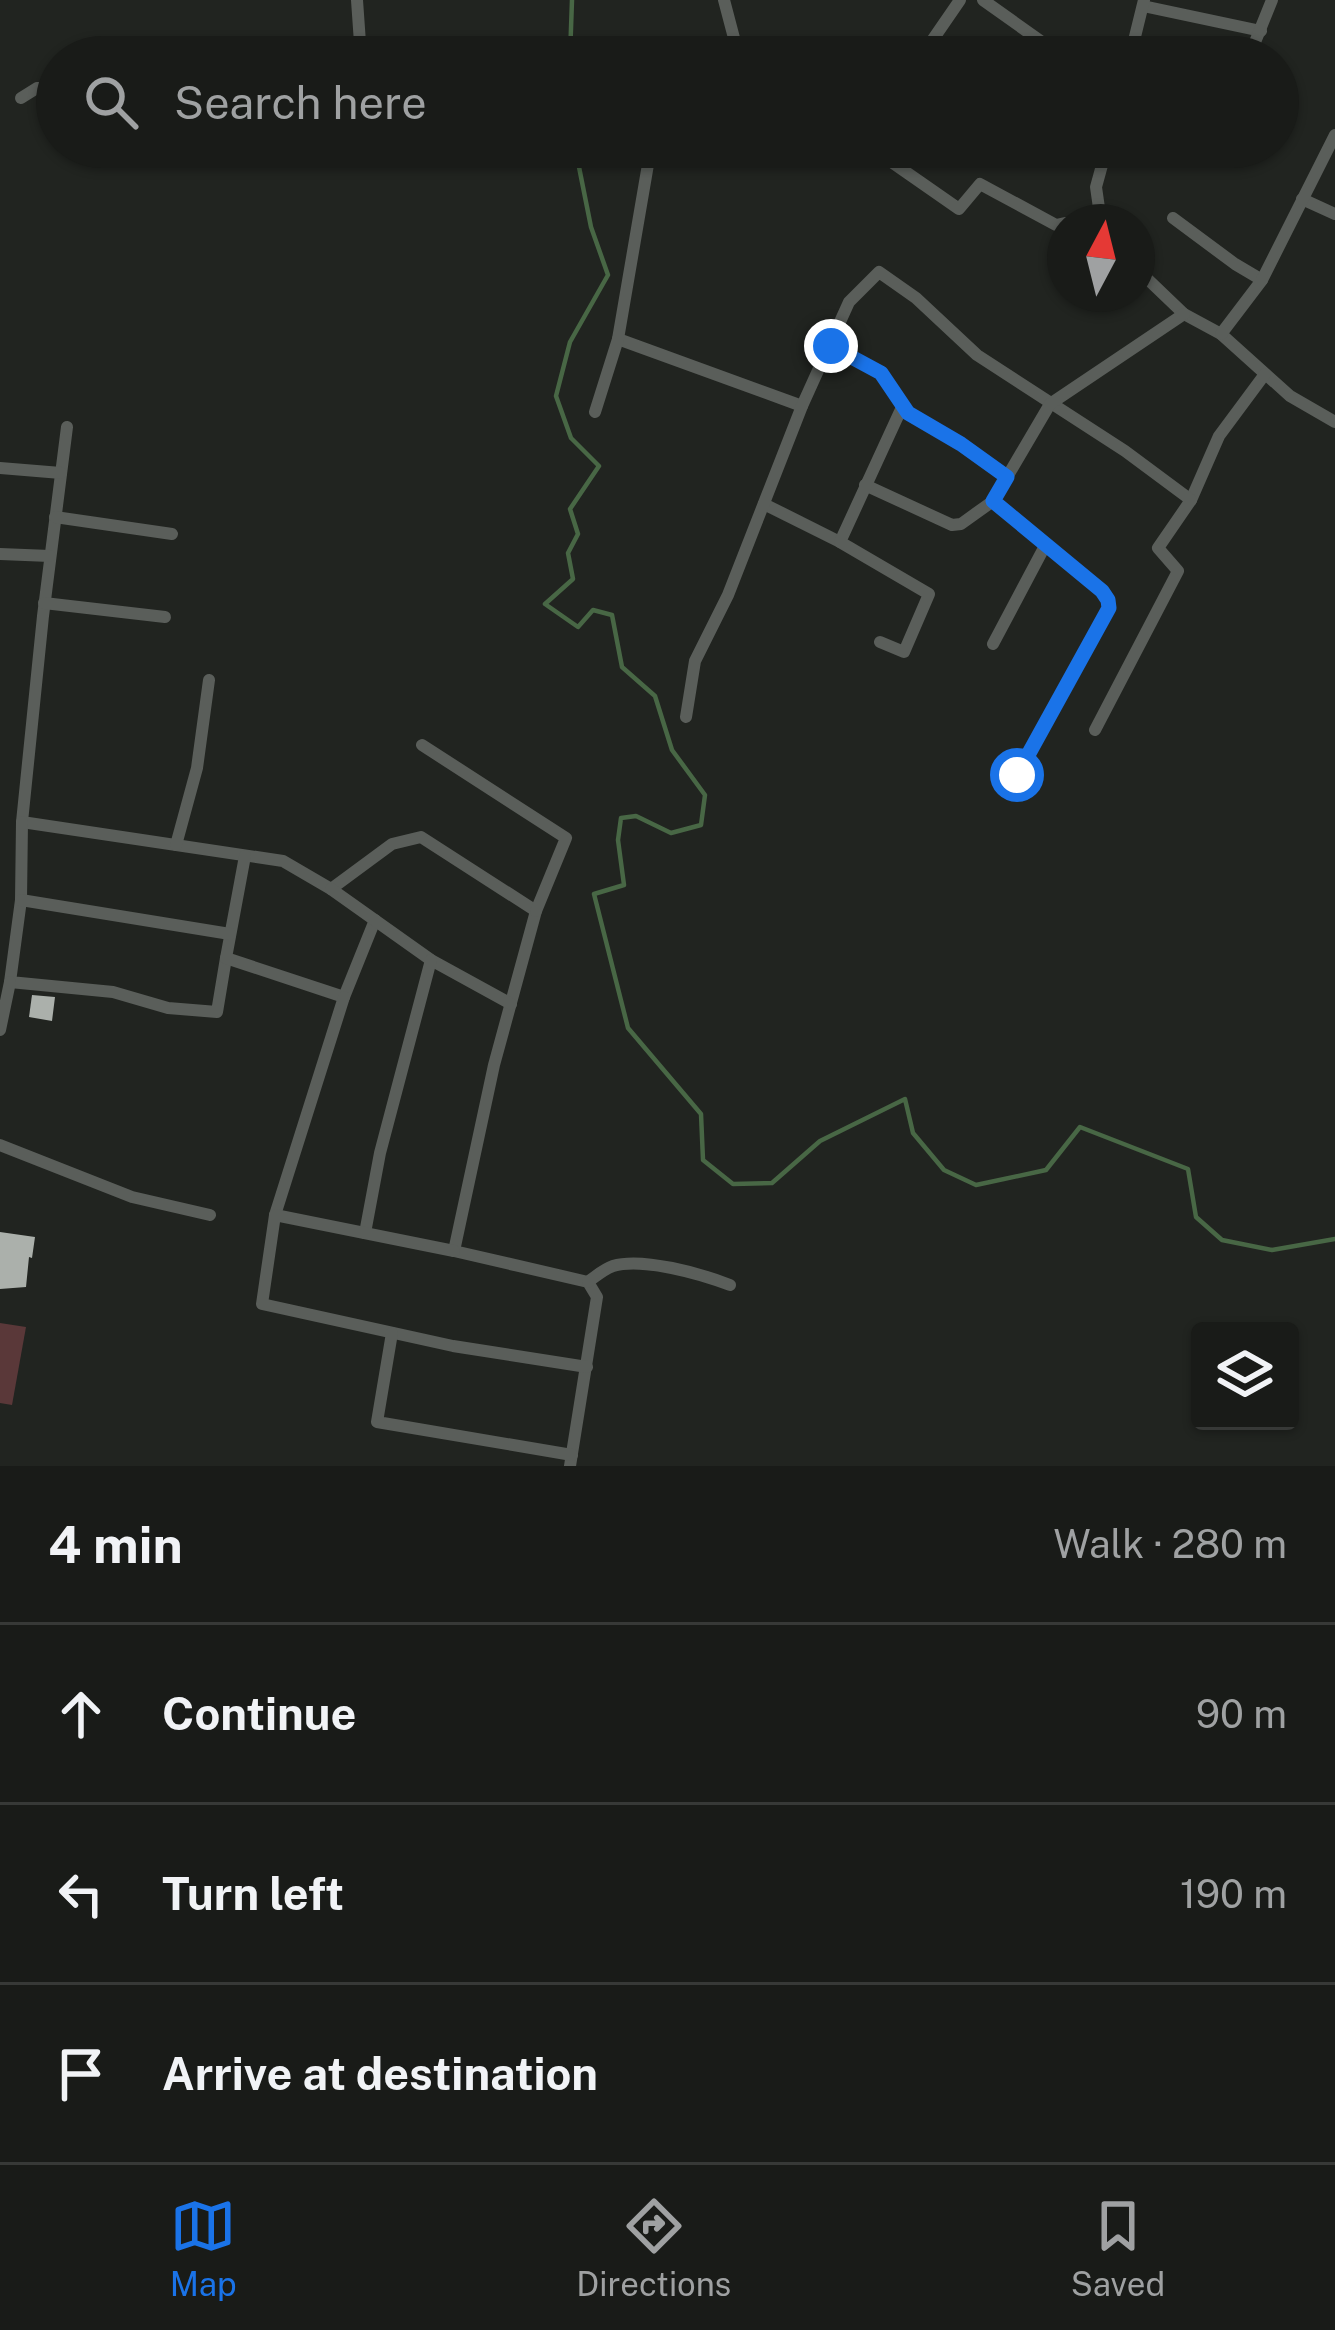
<!DOCTYPE html>
<html lang="en">
<head>
<meta charset="utf-8">
<style>
	:root { --surface:#191b18; --page:#222421; --text:#f1f3f6; --muted:#9fa1a2; --line:#373937; --accent:#1a73e8 }
	body { margin:0; font-family:"Public Sans",sans-serif; background:var(--page); color:var(--text) }
	.controls { position:absolute; right:36px; bottom:36px; display:grid; overflow:hidden; border-radius:12px; box-shadow:0 3px 9px #0004 }
	.controls button { width:108px; height:108px; display:grid; place-items:center; padding:0; border:0; border-bottom:3px solid var(--line); background:var(--surface); color:var(--text); font:60px sans-serif }
	.compass { position:absolute; left:1047px; top:204px; width:108px; height:108px; border-radius:50%; background:var(--surface); box-shadow:0 3px 9px #0004; rotate:7deg }
	.stop { position:absolute; width:36px; height:36px; margin:-27px; border:9px solid #1a73e8; border-radius:50%; background:#fff }
	.stop.end { background:#1a73e8; border-color:#fff; box-shadow:0 3px 12px #0008 }
	.list { margin:0; padding:0; list-style:none }
	h2 { display:flex; justify-content:space-between; align-items:center; height:156px; margin:0; padding:0 48px; font-size:51px }
	h2 small { font-size:39px; font-weight:400; color:var(--muted) }
	.list li { display:grid; grid-template-columns:78px 1fr auto; gap:36px; align-items:center; box-sizing:border-box; height:180px; padding:0 48px; border-top:3px solid var(--line) }
	.list b { display:block; font-size:45px; white-space:nowrap }
	.list em { font-size:39px; font-style:normal; color:var(--muted) }
	.icon { flex:none; width:66px; height:66px; fill:none; stroke:currentColor; stroke-width:2; stroke-linecap:round; stroke-linejoin:round }
	.map { position:relative; flex:none; width:1335px; height:1466px; overflow:hidden }
	.search { position:absolute; background:var(--surface); box-shadow:0 3px 9px #0004; left:36px; right:36px; top:36px; height:132px; display:flex; align-items:center; gap:30px; box-sizing:border-box; padding:0 42px; border-radius:66px; color:var(--muted); font-size:45px }
	.sheet { height:696px; background:var(--surface) }
	nav { display:flex; justify-content:space-around; align-items:center; box-sizing:border-box; height:168px; border-top:3px solid var(--line); background:var(--surface); font-size:33px; color:var(--muted) }
	nav a { display:grid; justify-items:center; gap:6px }
	nav .on { color:var(--accent) }
	.map>svg:first-child { display:block }
</style>
</head>
<body>
<div class="map">
<svg width="1335" height="1466" viewBox="0 0 1335 1466">
	<rect width="100%" height="100%" fill="#212420"/>
	<polygon fill="#5a3839" points="0,1323 26,1327 12,1405 0,1403"/>
	<g fill="none" stroke-linecap="round" stroke-linejoin="round">
		<g stroke="#486745" stroke-width="4.5">
			<polyline points="570,57 572,0"/>
			<polyline points="575,147 591,227 608,275 570,342 556,396 571,438 599,466 570,509 578,534 568,553 573,579 545,604 578,627 593,610 612,615 622,667 655,696 672,750 705,795 701,825 671,833 636,816 621,818 618,840 624,885 594,894 628,1028 701,1114 703,1160 733,1184 772,1183 820,1141 905,1099 913,1133 944,1170 976,1185 1046,1170 1080,1127 1188,1169 1196,1217 1222,1240 1272,1250 1335,1239"/>
		</g>
	</g>
	<g fill="#abb0ab">
		<polygon points="32,995 55,997 52,1021 29,1017"/>
		<polygon points="0,1232 35,1237 32,1258 29,1257 26,1287 0,1289"/>
	</g>
	<g fill="none" stroke-linecap="round" stroke-linejoin="round">
		<g stroke="#5a5e5a" stroke-width="12">
			<polyline points="357,0 361,57"/>
			<polyline points="724,0 739,57"/>
			<polyline points="983,0 1063,57"/>
			<polyline points="1143,6 1261,31"/>
			<polyline points="941,57 927,48 960,0"/>
			<polyline points="1130,57 1144,0"/>
			<polyline points="1249,57 1272,0"/>
			<polyline points="21,98 37,88 57,88"/>
			<polyline points="870,147 959,209 980,184 1056,225 1065,223"/>
			<polyline points="1302,199 1335,214"/>
			<polyline points="1173,218 1235,264 1262,280"/>
			<polyline points="1072,222 1098,216"/>
			<polyline points="1101,222 1096,187 1107,147"/>
			<polyline points="1137,269 1184,314 1221,334 1290,396 1335,422"/>
			<polyline points="1221,334 1262,280 1335,135"/>
			<polyline points="618,339 802,406"/>
			<polyline points="831,346 881,373 908,413 961,444 1007,477"/>
			<polyline points="595,412 618,339 651,147"/>
			<polyline points="67,427 43,616 22,822 283,861 331,889 392,844 421,837 536,911 494,1065 454,1251 588,1282 597,1297 570,1466"/>
			<polyline points="0,468 61,473"/>
			<polyline points="865,485 952,525 961,524 993,501"/>
			<polyline points="1191,500 1219,436 1265,374"/>
			<polyline points="764,504 840,542"/>
			<polyline points="55,517 172,534"/>
			<polyline points="0,554 50,556"/>
			<polyline points="44,603 165,617"/>
			<polyline points="880,642 904,652 929,594 840,542 903,405"/>
			<polyline points="993,644 1046,544"/>
			<polyline points="686,717 695,661 728,595 802,406 849,302 879,272 916,298 977,355 1125,451 1191,500 1158,548 1178,571 1095,730"/>
			<polyline points="422,745 566,838 536,911"/>
			<polyline points="1017,775 1109,608 1109,600 1102,591 993,501 1050,404 1184,314"/>
			<polyline points="22,822 21,900 10,982 113,992 168,1008 217,1012 226,958"/>
			<polyline points="176,845 197,768 209,680"/>
			<polyline points="245,856 226,958 344,997 375,920"/>
			<polyline points="331,889 431,960 511,1004"/>
			<polyline points="21,900 230,934"/>
			<polyline points="0,1030 10,982"/>
			<polyline points="0,1145 132,1197 210,1215"/>
			<polyline points="275,1215 344,997"/>
			<polyline points="365,1233 380,1153 431,960"/>
			<polyline points="454,1251 275,1215 262,1304 453,1346 587,1367"/>
			<path d="M588 1282C596 1276 604 1269 613 1266 642 1257 702 1274 730 1285"/>
			<polyline points="392,1333 377,1422 572,1455"/>
		</g>
	</g>
	<g fill="none" stroke-linecap="round" stroke-linejoin="round">
		<polyline stroke="#1a73e8" stroke-width="15" points="831,346 881,373 908,413 961,444 1007,477 993,501 1102,591 1108,600 1109,608 1017,775"/>
	</g>
</svg>
<div class="controls">
<button><svg class="icon" aria-label="layers" viewBox="0 0 24 24"><path d="M12 4l9 5-9 5-9-5zM3 14l9 5 9-5"/></svg></button>
</div>
<svg class="compass" viewBox="-18 -18 36 36"><path d="M0-13l5 13h-10z" fill="#e53935"/><path d="M0 13l5-13h-10z" fill="#9fa1a2"/></svg>
<div class="stop" style="left:1017px;top:775px"></div>
<div class="stop end" style="left:831px;top:346px"></div>
<div class="search"><svg class="icon" aria-label="search" viewBox="0 0 24 24"><circle cx="10" cy="10" r="6"/><path d="M15 15l6 6"/></svg>Search here</div>
</div>
<section class="sheet">
<h2>4 min<small>Walk · 280 m</small></h2>
<ul class="list">
<li><svg class="icon" aria-label="ahead" viewBox="0 0 24 24"><path d="M12 20V5M6 11l6-6 6 6"/></svg><div><b>Continue</b></div><em>90 m</em></li>
<li><svg class="icon" aria-label="left" viewBox="0 0 24 24"><path d="M17 20v-9H6M10 6l-5 5 5 5"/></svg><div><b>Turn left</b></div><em>190 m</em></li>
<li><svg class="icon" aria-label="arrive" viewBox="0 0 24 24"><path d="M6 21V4h12l-3 4 3 4H6"/></svg><div><b>Arrive at destination</b></div></li>
</ul>
</section>
<nav>
<a class="on"><svg class="icon" aria-label="map" viewBox="0 0 24 24"><path d="M3 6l6-2 6 2 6-2v14l-6 2-6-2-6 2zM9 4v14M15 6v14"/></svg>Map</a>
<a><svg class="icon" aria-label="directions" viewBox="0 0 24 24"><path d="M12 3l9 9-9 9-9-9zM9 14v-3h6M13 9l2 2-2 2"/></svg>Directions</a>
<a><svg class="icon" aria-label="saved" viewBox="0 0 24 24"><path d="M7 4h10v16l-5-4-5 4z"/></svg>Saved</a>
</nav>
</body>
</html>
